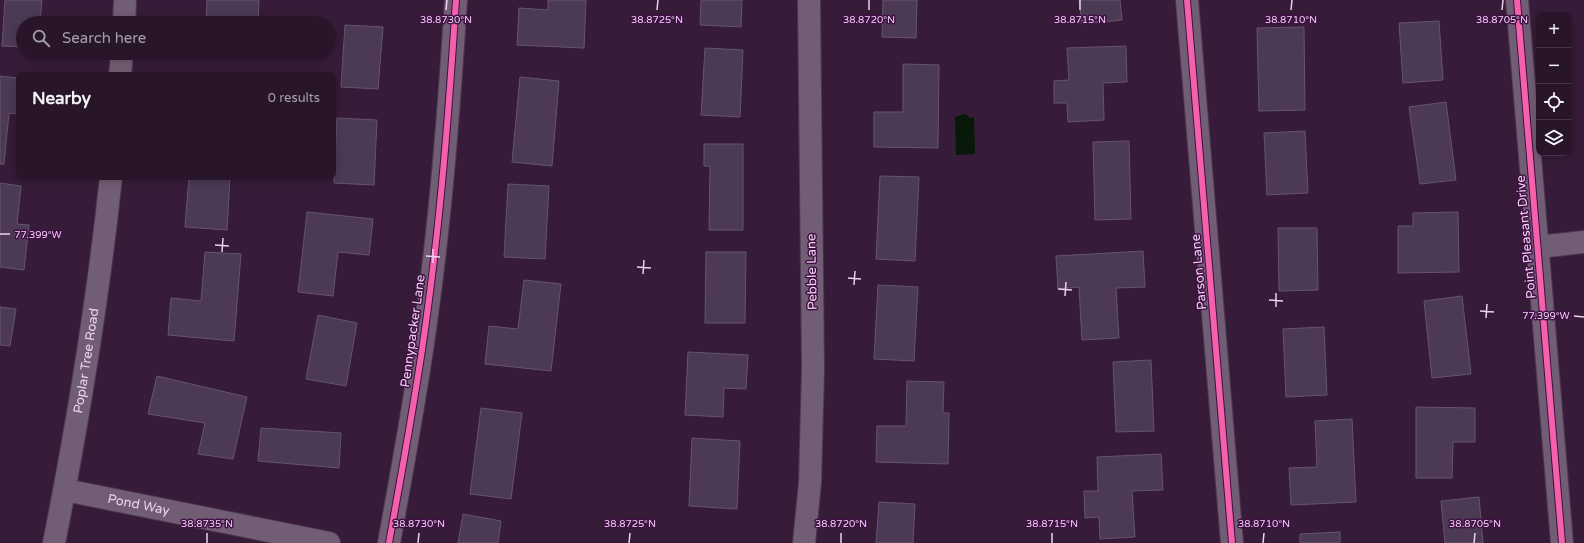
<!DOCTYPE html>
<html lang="en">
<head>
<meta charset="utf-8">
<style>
	:root { --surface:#28152a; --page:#301e32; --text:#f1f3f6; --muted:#a59fa8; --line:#443447 }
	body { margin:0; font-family:"Varela Round",sans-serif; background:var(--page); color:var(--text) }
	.controls { position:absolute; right:12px; top:12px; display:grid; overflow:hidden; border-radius:8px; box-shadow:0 2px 10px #0003 }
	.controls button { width:36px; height:36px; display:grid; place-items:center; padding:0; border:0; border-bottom:1px solid var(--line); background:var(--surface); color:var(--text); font:20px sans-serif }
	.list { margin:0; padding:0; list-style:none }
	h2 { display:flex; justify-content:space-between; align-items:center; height:52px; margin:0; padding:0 16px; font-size:17px }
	h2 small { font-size:13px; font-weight:400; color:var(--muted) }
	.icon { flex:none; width:22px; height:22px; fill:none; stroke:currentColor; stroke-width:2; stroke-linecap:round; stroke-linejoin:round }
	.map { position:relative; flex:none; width:1584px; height:543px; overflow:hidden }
	.search { position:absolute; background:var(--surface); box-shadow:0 2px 10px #0003; left:16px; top:16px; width:320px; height:44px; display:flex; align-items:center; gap:10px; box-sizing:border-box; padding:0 14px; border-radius:22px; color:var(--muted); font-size:15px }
	.panel { position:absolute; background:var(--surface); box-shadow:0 2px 10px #0003; left:16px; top:72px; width:320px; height:108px; border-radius:8px }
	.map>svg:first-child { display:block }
</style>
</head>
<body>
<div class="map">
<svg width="1584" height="543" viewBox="0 0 1584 543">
	<rect width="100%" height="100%" fill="#361c38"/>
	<polygon fill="#081809" points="964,114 967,115 970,118 974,117 975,154 956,155 955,117"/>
	<g fill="#4c3a54" stroke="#66546d">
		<polygon points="5,0 42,0 40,23 23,23 23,47 2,46"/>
		<polygon points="207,0 259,0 258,23 206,23"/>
		<polygon points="548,0 586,0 584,48 517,45 519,8 548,10"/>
		<polygon points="701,0 742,0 741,27 700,25"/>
		<polygon points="883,0 917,0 916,38 882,37"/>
		<polygon points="1079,0 1120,0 1122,20 1082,24"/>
		<polygon points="1439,21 1443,80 1403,83 1399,23"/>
		<polygon points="345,25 383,27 378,89 341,87"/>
		<polygon points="1304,27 1305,110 1259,111 1257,28"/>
		<polygon points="1126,46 1127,82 1103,83 1104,120 1068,122 1067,103 1054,103 1054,81 1069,80 1067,48"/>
		<polygon points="705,48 743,50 740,117 701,115"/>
		<polygon points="903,64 939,65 938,148 874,147 874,112 903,112"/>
		<polygon points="0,76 19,78 19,114 9,113 4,164 0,164"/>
		<polygon points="520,77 559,81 552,166 512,162"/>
		<polygon points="1446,102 1456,180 1420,184 1409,107"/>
		<polygon points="337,118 377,120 374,185 334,183"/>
		<polygon points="1305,131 1308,193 1267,195 1264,133"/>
		<polygon points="1129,141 1131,219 1095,220 1093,142"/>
		<polygon points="704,144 743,144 743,230 709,230 710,166 704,166"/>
		<polygon points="880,176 919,177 915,261 876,259"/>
		<polygon points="189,177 230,177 227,230 185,227"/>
		<polygon points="0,183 21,186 17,224 29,225 24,270 0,267"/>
		<polygon points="508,184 549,186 545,259 504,257"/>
		<polygon points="307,212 373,219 369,255 338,252 333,296 298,292"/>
		<polygon points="1458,212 1459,272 1398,273 1398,226 1413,226 1413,213"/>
		<polygon points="1278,228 1317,228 1318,290 1279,291"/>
		<polygon points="1143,251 1145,287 1116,288 1119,338 1082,340 1079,287 1058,289 1056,256"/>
		<polygon points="205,252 241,254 234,341 168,335 171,298 201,301"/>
		<polygon points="706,252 746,252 745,323 705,323"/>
		<polygon points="524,280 561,284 551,371 485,364 489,326 518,329"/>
		<polygon points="878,285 918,287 914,361 874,359"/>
		<polygon points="1462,296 1471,374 1432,378 1424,301"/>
		<polygon points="0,307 16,309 10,346 0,345"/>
		<polygon points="318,315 357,323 346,386 306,379"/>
		<polygon points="1324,327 1327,395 1286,397 1283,329"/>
		<polygon points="688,352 748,355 746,389 724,388 723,417 685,415"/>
		<polygon points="1151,360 1154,431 1116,432 1113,362"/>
		<polygon points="157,376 247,397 233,459 198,454 205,423 148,414"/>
		<polygon points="907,381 944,382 943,413 949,413 948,464 876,462 877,426 906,426"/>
		<polygon points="1416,407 1475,408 1475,442 1453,442 1452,478 1416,478"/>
		<polygon points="481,408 522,413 511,499 470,494"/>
		<polygon points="1352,419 1356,502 1291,505 1289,468 1317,467 1315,421"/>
		<polygon points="261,428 341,433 339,468 258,461"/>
		<polygon points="692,438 740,441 737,509 689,506"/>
		<polygon points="1161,454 1163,490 1132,491 1135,537 1100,539 1099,517 1085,518 1084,491 1098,491 1097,457"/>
		<polygon points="1479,497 1483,543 1445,543 1441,501"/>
		<polygon points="879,502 915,504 913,543 876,543"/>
		<polygon points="463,514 501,521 498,543 458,543"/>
		<polygon points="1340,532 1340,543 1300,543 1300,534"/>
	</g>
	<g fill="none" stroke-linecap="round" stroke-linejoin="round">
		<defs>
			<g id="minor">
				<polyline points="1187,0 1232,543"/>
				<polyline points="1538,247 1584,242"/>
				<path id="s1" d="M65 490 329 543"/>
				<path d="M389 543C402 470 416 396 426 322 441 215 449 108 456 0"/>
				<polyline points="804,543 810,483 813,369 809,0"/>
			</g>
			<g id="tertiary">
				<polyline points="1517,0 1562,543"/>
				<polyline points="124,23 125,0"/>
				<polyline points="120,75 122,53"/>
				<path id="s2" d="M54 543C78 422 98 300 111 177"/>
			</g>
		</defs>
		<use href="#minor" stroke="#4e394f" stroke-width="24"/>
		<use href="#tertiary" stroke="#4e394f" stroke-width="24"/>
		<use href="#minor" stroke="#725e74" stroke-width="22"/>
		<use href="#tertiary" stroke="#725e74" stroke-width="22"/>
		<defs>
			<g id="cycleway">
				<polyline points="1187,0 1232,543"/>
				<polyline points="1517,0 1562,543"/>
				<path d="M389 543C402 470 416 396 426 322 441 215 449 108 456 0"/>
			</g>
		</defs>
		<use href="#cycleway" stroke="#400f45" stroke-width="8"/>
		<use href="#cycleway" stroke="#f560ab" stroke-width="6"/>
	</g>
	<path fill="none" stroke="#eed0ef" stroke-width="1.5" d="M446 10 447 0M657 10 658 0M869 10V0M1080 10V0M1291 10 1292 0M1502 10 1503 0M0 234H10M215 245 229 246M222 252 223 238M426 256 440 257M433 263V249M637 267 651 268M643 274 644 260M848 278 861 279M854 285 855 271M1058 289 1072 290M1065 296 1066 282M1269 300 1283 301M1276 307V293M1480 311 1494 312M1574 316 1584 317M1486 318 1487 304M207 543V533M418 543 419 533M629 543 630 533M841 543V533M1052 543V533M1263 543 1264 533M1474 543 1475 533"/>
	<g text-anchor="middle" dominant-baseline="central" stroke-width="3" stroke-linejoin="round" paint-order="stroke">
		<g font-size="13" fill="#eed0ef" stroke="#400f45">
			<text transform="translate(1526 237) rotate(-95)">Point Pleasant Drive</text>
			<text transform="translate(812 272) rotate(-91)">Pebble Lane</text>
			<text transform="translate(1199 272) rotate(-95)">Parson Lane</text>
			<text transform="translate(413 331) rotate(-82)">Pennypacker Lane</text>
			<text stroke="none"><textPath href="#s2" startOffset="185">Poplar Tree Road</textPath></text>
			<text stroke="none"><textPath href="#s1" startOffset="75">Pond Way</textPath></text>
		</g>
	</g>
	<g font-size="10" text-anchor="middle" fill="#eed0ef" stroke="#400f45" stroke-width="3" stroke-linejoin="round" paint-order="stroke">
		<text x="446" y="23">38.8730°N</text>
		<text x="657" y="23">38.8725°N</text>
		<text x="869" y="23">38.8720°N</text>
		<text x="1080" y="23">38.8715°N</text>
		<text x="1291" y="23">38.8710°N</text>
		<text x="1502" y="23">38.8705°N</text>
		<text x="38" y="238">77.399°W</text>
		<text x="1546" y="319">77.399°W</text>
		<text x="207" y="527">38.8735°N</text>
		<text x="419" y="527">38.8730°N</text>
		<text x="630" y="527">38.8725°N</text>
		<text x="841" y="527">38.8720°N</text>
		<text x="1052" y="527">38.8715°N</text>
		<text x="1264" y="527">38.8710°N</text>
		<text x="1475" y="527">38.8705°N</text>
	</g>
</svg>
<div class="controls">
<button>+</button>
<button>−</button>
<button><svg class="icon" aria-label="locate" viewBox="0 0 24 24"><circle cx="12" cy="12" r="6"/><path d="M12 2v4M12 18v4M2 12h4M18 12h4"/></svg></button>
<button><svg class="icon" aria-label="layers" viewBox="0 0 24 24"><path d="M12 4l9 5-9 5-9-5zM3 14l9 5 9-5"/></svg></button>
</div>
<div class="search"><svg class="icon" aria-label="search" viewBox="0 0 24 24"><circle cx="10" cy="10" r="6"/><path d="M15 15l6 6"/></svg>Search here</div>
<section class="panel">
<h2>Nearby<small>0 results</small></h2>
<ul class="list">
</ul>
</section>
</div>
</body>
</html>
